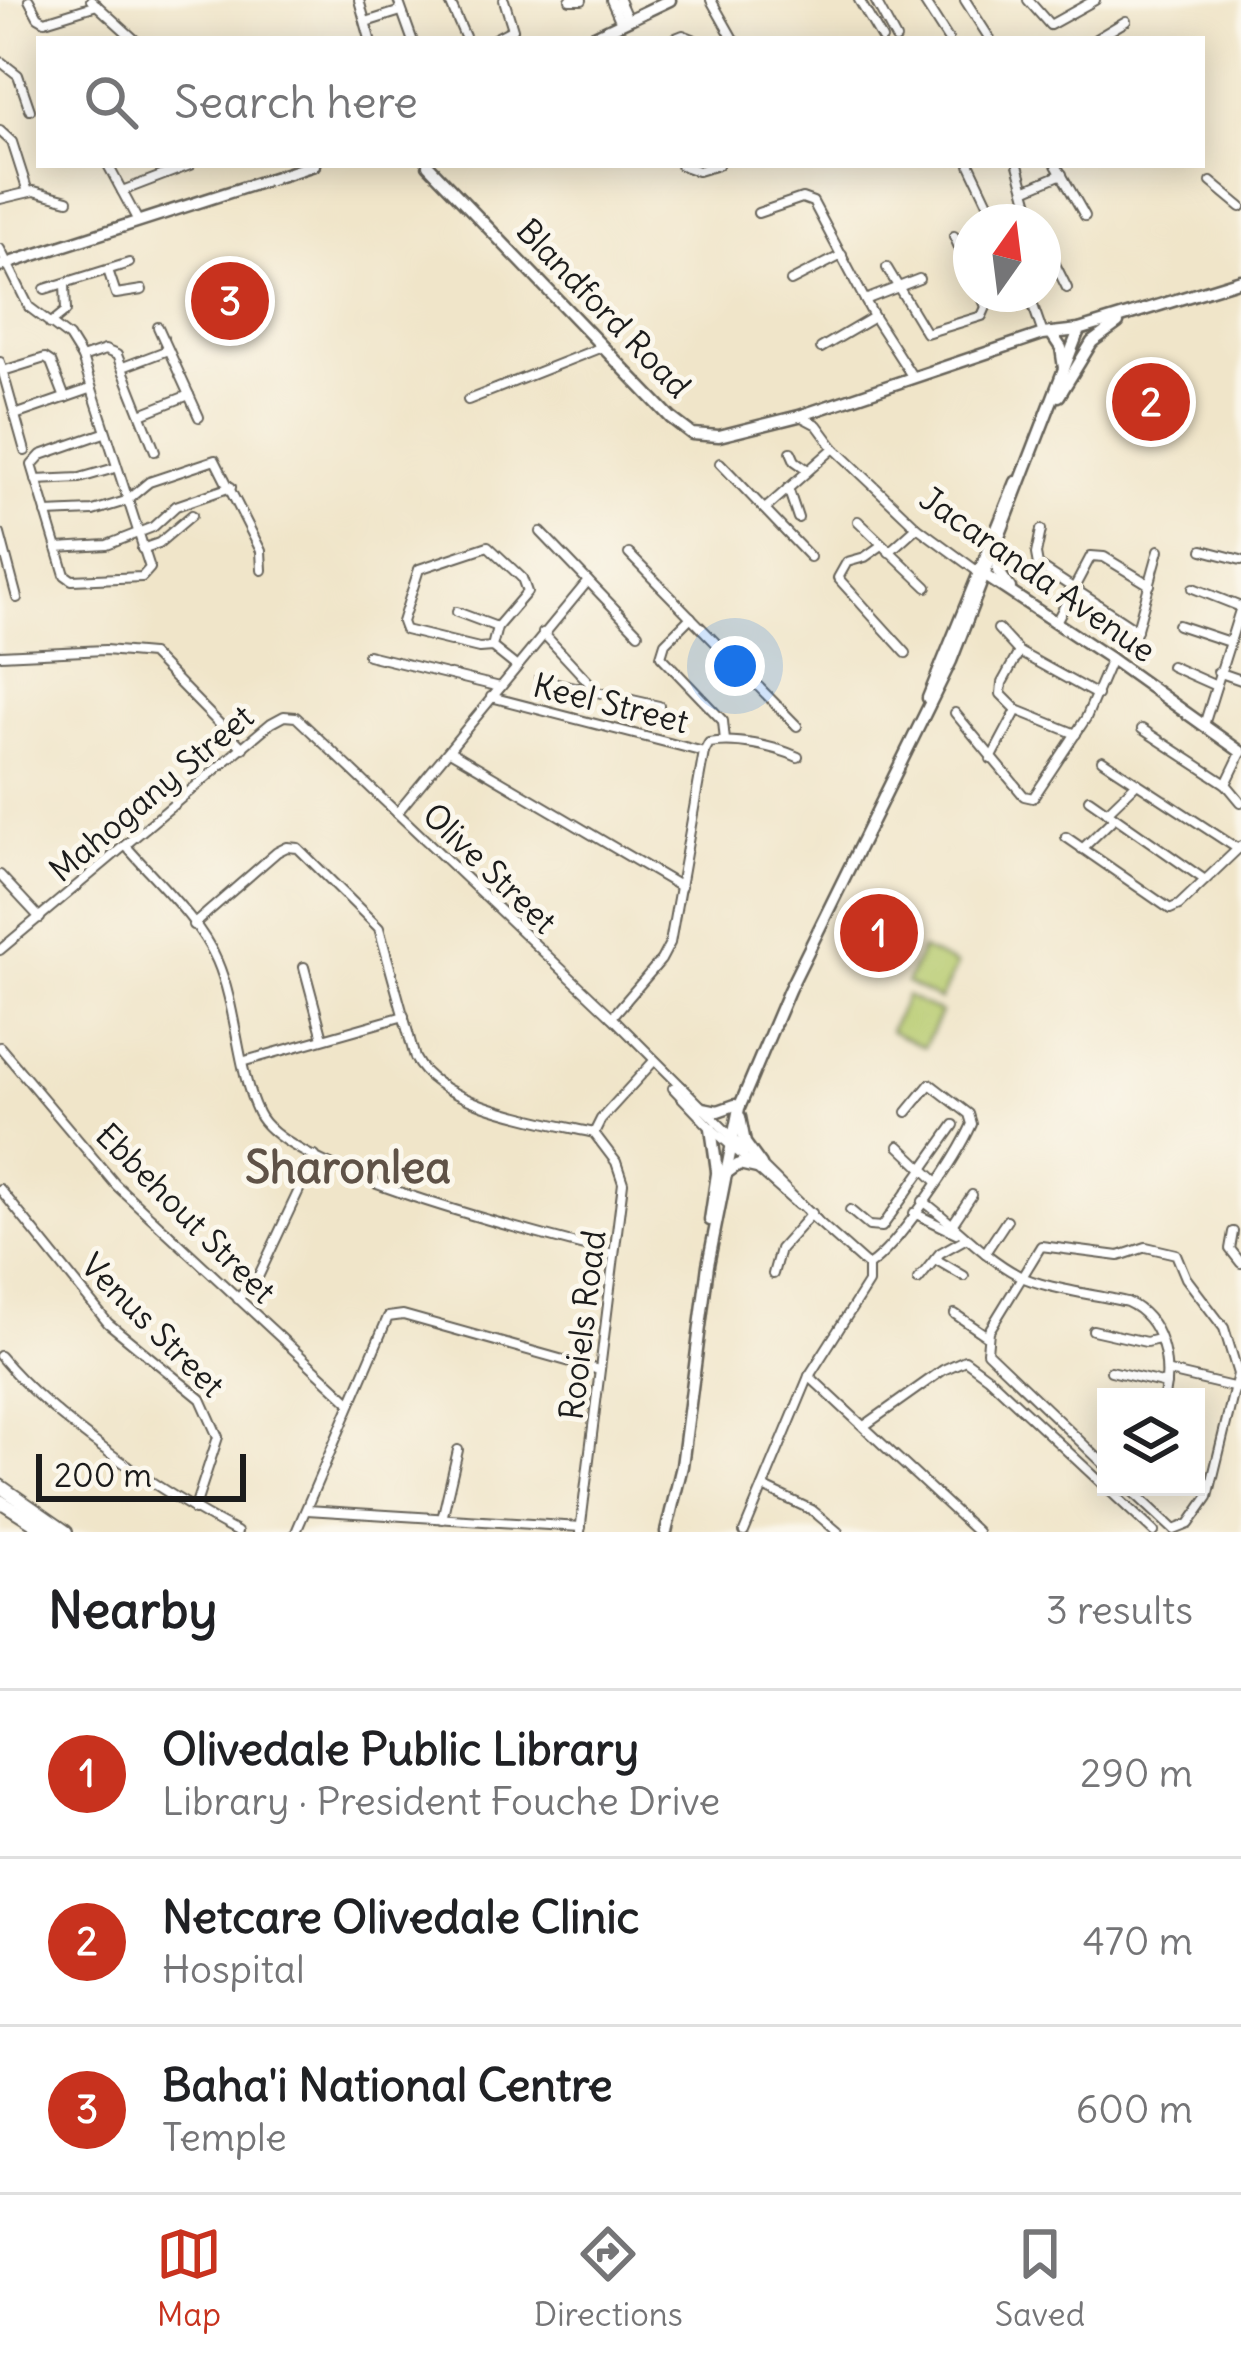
<!DOCTYPE html>
<html lang="en">
<head>
<meta charset="utf-8">
<style>
	:root { --surface:#fff; --page:#f6f6f6; --text:#202124; --muted:#757577; --line:#e0e0e0; --accent:#c8321e }
	body { margin:0; font-family:Delius,sans-serif; background:var(--page); color:var(--text) }
	.controls { position:absolute; right:36px; bottom:36px; display:grid; overflow:hidden; border-radius:0px; box-shadow:0 6px 30px #0003 }
	.controls button { width:108px; height:108px; display:grid; place-items:center; padding:0; border:0; border-bottom:3px solid var(--line); background:var(--surface); color:var(--text); font:60px sans-serif }
	.compass { position:absolute; left:953px; top:204px; width:108px; height:108px; border-radius:50%; background:var(--surface); box-shadow:0 6px 30px #0003; rotate:14deg }
	.scale { position:absolute; left:36px; bottom:30px; width:210px; box-sizing:border-box; padding-left:12px; border:6px solid #1c1c1c; border-top:0; font-size:33px; line-height:42px; white-space:nowrap; color:#1c1c1c; -webkit-text-stroke:9px #fbf7ec; paint-order:stroke }
	.you { position:absolute; left:735px; top:666px; width:42px; height:42px; margin:-30px; border:9px solid #fff; border-radius:50%; background:#1a73e8; box-shadow:0 0 0 18px #1a73e833 }
	.badge { display:grid; place-items:center; width:78px; height:78px; border-radius:50%; background:var(--accent); color:#fff; font-size:39px; font-weight:700 }
	.pin { position:absolute; translate:-50% -50%; border:6px solid #fff; box-shadow:0 3px 12px #0006 }
	.list { margin:0; padding:0; list-style:none }
	h2 { display:flex; justify-content:space-between; align-items:center; height:156px; margin:0; padding:0 48px; font-size:51px }
	h2 small { font-size:39px; font-weight:400; color:var(--muted) }
	.list li { display:grid; grid-template-columns:78px 1fr auto; gap:36px; align-items:center; box-sizing:border-box; height:168px; padding:0 48px; border-top:3px solid var(--line) }
	.list b { display:block; font-size:45px; white-space:nowrap }
	.list p { margin:0; font-size:39px; white-space:nowrap; color:var(--muted) }
	.list em { font-size:39px; font-style:normal; color:var(--muted) }
	.icon { flex:none; width:66px; height:66px; fill:none; stroke:currentColor; stroke-width:2; stroke-linecap:round; stroke-linejoin:round }
	.map { position:relative; flex:none; width:1241px; height:1532px; overflow:hidden }
	.search { position:absolute; background:var(--surface); box-shadow:0 6px 30px #0003; left:36px; right:36px; top:36px; height:132px; display:flex; align-items:center; gap:30px; box-sizing:border-box; padding:0 42px; border-radius:0px; color:var(--muted); font-size:45px }
	.sheet { height:660px; background:var(--surface) }
	nav { display:flex; justify-content:space-around; align-items:center; box-sizing:border-box; height:168px; border-top:3px solid var(--line); background:var(--surface); font-size:33px; color:var(--muted) }
	nav a { display:grid; justify-items:center; gap:6px }
	nav .on { color:var(--accent) }
	.map>svg:first-child { display:block }
</style>
</head>
<body>
<div class="map">
<svg width="1241" height="1532" viewBox="0 0 1241 1532">
	<rect width="100%" height="100%" fill="#fbf7ec"/>
	<filter id="ink" filterUnits="userSpaceOnUse"><feTurbulence type="fractalNoise" baseFrequency=".00833" numOctaves="2"/><feDisplacementMap in="SourceGraphic" scale="24" xChannelSelector="R" yChannelSelector="G"/><feConvolveMatrix kernelMatrix="1 2 1 2 8 2 1 2 1" color-interpolation-filters="sRGB"/></filter>
	<filter id="wash" filterUnits="userSpaceOnUse"><feTurbulence type="fractalNoise" baseFrequency=".004" numOctaves="4" result="noise"/><feDisplacementMap in="SourceGraphic" scale="48" xChannelSelector="R" yChannelSelector="G"/><feGaussianBlur stdDeviation="2.7" result="paint"/><feColorMatrix in="noise" values="0 0 0 0 0 0 0 0 0 0 0 0 0 0 0 0 0 1.4 0 .05"/><feComposite in="paint" operator="in"/></filter>
	<g filter="url(#wash)">
		<rect width="100%" height="100%" fill="#f0e5c9"/>
		<g fill="#b7cb6f" stroke="#6a7446" stroke-width="3">
			<polygon points="922,949 957,965 940,1000 906,983"/>
			<polygon points="906,996 941,1013 924,1047 890,1031"/>
		</g>
	</g>
	<g filter="url(#ink)">
		<g fill="none" stroke-linecap="round" stroke-linejoin="round">
			<defs>
				<g id="minor">
					<polyline points="29,0 38,17 45,21 97,5"/>
					<polyline points="91,0 134,39"/>
					<polyline points="359,0 370,39"/>
					<polyline points="398,0 412,39"/>
					<polyline points="449,0 466,39"/>
					<polyline points="570,0 582,0"/>
					<polyline points="611,0 621,23"/>
					<polyline points="619,0 628,20"/>
					<polyline points="711,0 733,39"/>
					<polyline points="859,0 882,39"/>
					<polyline points="875,0 896,39"/>
					<polyline points="923,0 948,39"/>
					<polyline points="965,0 990,39"/>
					<polyline points="1028,0 1050,25 1095,0"/>
					<polyline points="366,22 401,11"/>
					<polyline points="494,39 513,29 504,0"/>
					<polyline points="673,39 683,35 693,39"/>
					<polyline points="1096,39 1126,21"/>
					<polyline points="0,61 18,75 30,110"/>
					<polyline points="0,131 12,142 28,192"/>
					<polyline points="108,165 138,221"/>
					<polyline points="681,165 698,171 718,165"/>
					<polyline points="970,165 997,222"/>
					<polyline points="1018,165 1034,222"/>
					<polyline points="1056,165 1085,216"/>
					<polyline points="1211,182 1241,207"/>
					<polyline points="1027,189 1062,174"/>
					<polyline points="122,191 190,165"/>
					<polyline points="0,199 34,191 68,200"/>
					<polyline points="758,213 802,198 813,202 874,317 912,376"/>
					<polyline points="1010,222 1029,213"/>
					<polyline points="954,236 971,274"/>
					<polyline points="1043,240 1067,288"/>
					<polyline points="0,249 29,307 69,337 82,358 150,568 142,577 72,580 65,575 32,465 41,455 104,433"/>
					<polyline points="887,268 926,333 982,316 986,307 981,294"/>
					<polyline points="108,270 116,294 142,290"/>
					<polyline points="791,281 842,255"/>
					<polyline points="45,289 129,263"/>
					<polyline points="1029,294 1043,334"/>
					<polyline points="865,300 919,279"/>
					<polyline points="50,324 66,311 65,284"/>
					<polyline points="158,327 199,417"/>
					<polyline points="821,348 874,317"/>
					<polyline points="82,358 105,350 117,355 155,451"/>
					<polyline points="0,362 25,451"/>
					<polyline points="123,367 168,350"/>
					<polyline points="3,371 45,358 51,362 65,398"/>
					<polyline points="468,400 602,347"/>
					<polyline points="141,414 189,395"/>
					<polyline points="15,415 90,389"/>
					<polyline points="800,416 817,425 834,448 917,527 977,571"/>
					<polyline points="791,452 795,461 808,470"/>
					<polyline points="720,463 810,557"/>
					<polyline points="36,480 80,478 115,468"/>
					<polyline points="788,488 798,518"/>
					<polyline points="765,509 834,448"/>
					<polyline points="46,513 93,511 126,501 149,482 215,460 261,551 262,570"/>
					<polyline points="858,521 927,587"/>
					<polyline points="1041,530 1036,554 1038,565 1137,630"/>
					<polyline points="541,532 638,633"/>
					<polyline points="0,534 17,598"/>
					<polyline points="882,545 865,557 847,562 838,578 906,653"/>
					<polyline points="57,548 107,545 153,527 176,506 231,487"/>
					<polyline points="142,549 159,543 192,515"/>
					<polyline points="1203,550 1241,560"/>
					<polyline points="889,552 917,527"/>
					<polyline points="629,554 797,726"/>
					<polyline points="1193,588 1241,607"/>
					<polyline points="457,612 497,627"/>
					<polyline points="691,617 665,643 661,656 723,721 725,741"/>
					<polyline points="1056,622 1091,556 1104,557 1150,585"/>
					<polyline points="1178,625 1229,642"/>
					<polyline points="998,629 1019,652 1097,695"/>
					<polyline points="543,633 595,689"/>
					<polyline points="1135,636 1159,550"/>
					<polyline points="492,647 497,627 527,592 522,578 488,546 419,569 402,622 405,630 479,648 492,647 517,667"/>
					<polyline points="1019,652 1002,683 1001,694 1017,710 1076,734"/>
					<polyline points="0,655 105,650 151,654 243,748"/>
					<polyline points="368,655 500,687"/>
					<polyline points="1171,666 1216,686"/>
					<polyline points="1218,672 1241,680"/>
					<polyline points="539,679 659,706"/>
					<polyline points="491,697 704,752"/>
					<polyline points="955,713 1024,796 1033,798 1086,718 1111,659"/>
					<polyline points="1204,725 1241,607"/>
					<polyline points="1142,729 1226,784 1241,802"/>
					<polyline points="450,751 681,887"/>
					<path d="M704 752 709 743C734 738 774 746 798 757"/>
					<polyline points="991,759 1017,710"/>
					<polyline points="1102,760 1238,849"/>
					<polyline points="1226,784 1241,753"/>
					<polyline points="1089,799 1205,880"/>
					<polyline points="1107,812 1137,783"/>
					<polyline points="397,813 588,581"/>
					<polyline points="1066,837 1170,909 1179,905 1241,846"/>
					<path d="M126 846C156 881 199 919 217 961 237 1007 237 1070 258 1113 287 1174 547 1236 614 1254"/>
					<polyline points="1082,849 1114,818"/>
					<polyline points="0,875 40,918"/>
					<path d="M193 925 277 852 287 847 298 848 379 928 415 1058C439 1106 545 1122 594 1133"/>
					<polyline points="0,950 271,723 284,716 296,717 612,1017 746,1151"/>
					<polyline points="304,967 323,1038"/>
					<polyline points="612,1017 661,960 670,943 704,752"/>
					<polyline points="0,1047 116,1185 350,1402"/>
					<polyline points="245,1061 404,1016"/>
					<polyline points="673,1088 711,1128 798,1205"/>
					<polyline points="594,1133 601,1119 653,1062"/>
					<polyline points="899,1146 936,1181"/>
					<polyline points="757,1161 817,1220"/>
					<polyline points="0,1189 108,1323 201,1399 218,1437 194,1510"/>
					<path d="M923 1201C956 1225 981 1255 1018 1275 1041 1288 1099 1295 1127 1302 1163 1318 1171 1363 1164 1397"/>
					<polyline points="850,1210 869,1226 882,1227 954,1125"/>
					<polyline points="914,1213 956,1233"/>
					<polyline points="814,1218 868,1266"/>
					<polyline points="952,1225 972,1195"/>
					<polyline points="1233,1232 1230,1249 1241,1263"/>
					<polyline points="985,1253 1007,1220"/>
					<polyline points="935,1259 964,1276"/>
					<polyline points="773,1274 780,1249 812,1213"/>
					<polyline points="918,1280 940,1253 965,1239"/>
					<polyline points="238,1299 259,1275 315,1156"/>
					<polyline points="955,1314 987,1336"/>
					<polyline points="1093,1330 1146,1342 1159,1339"/>
					<path d="M0 1356C53 1420 163 1494 237 1532"/>
					<polyline points="1111,1371 1166,1384"/>
					<polyline points="1169,1372 1237,1388"/>
					<polyline points="809,1376 977,1532"/>
					<polyline points="864,1426 943,1370 965,1360 988,1377 1154,1532"/>
					<polyline points="1106,1466 987,1352 989,1331 1041,1246 1119,1256 1146,1247 1176,1254 1186,1278 1224,1328 1238,1374 1208,1497 1189,1524 1174,1530 1128,1487"/>
					<polyline points="763,1487 812,1510 838,1532"/>
					<polyline points="307,1510 581,1527"/>
					<polyline points="442,1519 458,1450"/>
					<polyline points="296,1532 388,1317 403,1315 599,1370"/>
					<polyline points="580,1532 623,1183 616,1162 594,1133"/>
					<path d="M744 1532 809 1376 868 1283V1266C897 1248 958 1156 972 1124L969 1114 930 1084 907 1112"/>
				</g>
				<g id="tertiary">
					<polyline points="588,39 670,0"/>
					<polyline points="428,165 671,418 692,434 719,436 799,416 1043,334 1079,330 1241,280"/>
					<polyline points="0,266 314,165"/>
					<polyline points="1051,333 1061,348 1064,368"/>
					<polyline points="1059,396 1092,342 1118,323"/>
					<polyline points="999,551 998,571 1010,588"/>
					<polyline points="978,571 1111,659 1241,752"/>
					<polyline points="928,698 1016,482"/>
					<polyline points="698,1107 718,1111 735,1105"/>
					<polyline points="740,1117 745,1143 761,1165"/>
					<polyline points="711,1128 717,1171"/>
					<polyline points="724,1175 739,1164 757,1168"/>
					<polyline points="710,1220 718,1167"/>
					<polyline points="666,1532 682,1466 708,1265 739,1108 789,990 951,661 1079,330"/>
				</g>
				<g id="secondary">
					<polyline points="0,1486 66,1532"/>
					<polyline points="0,1501 49,1532"/>
				</g>
			</defs>
			<use href="#minor" stroke="#666259" stroke-width="12"/>
			<use href="#tertiary" stroke="#666259" stroke-width="15"/>
			<use href="#secondary" stroke="#666259" stroke-width="16"/>
			<use href="#minor" stroke="#fff" stroke-width="8"/>
			<use href="#tertiary" stroke="#fff" stroke-width="10"/>
			<use href="#secondary" stroke="#fff" stroke-width="12"/>
		</g>
	</g>
	<g text-anchor="middle" dominant-baseline="central" stroke-width="10" stroke-linejoin="round" paint-order="stroke">
		<g font-size="33" fill="#1c1c1c" stroke="#fbf7ec">
			<text transform="translate(604 308) rotate(46)">Blandford Road</text>
			<text transform="translate(1038 574) rotate(35)">Jacaranda Avenue</text>
			<text transform="translate(611 703) rotate(14)">Keel Street</text>
			<text transform="translate(151 793) rotate(-40)">Mahogany Street</text>
			<text transform="translate(490 868) rotate(44)">Olive Street</text>
			<text transform="translate(186 1213) rotate(45)">Ebbehout Street</text>
			<text transform="translate(153 1325) rotate(45)">Venus Street</text>
			<text transform="translate(582 1325) rotate(-83)">Rooiels Road</text>
		</g>
		<g font-size="45" font-weight="bold" fill="#5f5247" stroke="#fbf7ec">
			<text x="348" y="1167">Sharonlea</text>
		</g>
	</g>
</svg>
<div class="controls">
<button><svg class="icon" aria-label="layers" viewBox="0 0 24 24"><path d="M12 4l9 5-9 5-9-5zM3 14l9 5 9-5"/></svg></button>
</div>
<svg class="compass" viewBox="-18 -18 36 36"><path d="M0-13l5 13h-10z" fill="#e53935"/><path d="M0 13l5-13h-10z" fill="#757577"/></svg>
<div class="scale">200 m</div>
<div class="you"></div>
<div class="pin badge" style="left:879px;top:933px">1</div>
<div class="pin badge" style="left:1151px;top:402px">2</div>
<div class="pin badge" style="left:230px;top:301px">3</div>
<div class="search"><svg class="icon" aria-label="search" viewBox="0 0 24 24"><circle cx="10" cy="10" r="6"/><path d="M15 15l6 6"/></svg>Search here</div>
</div>
<section class="sheet">
<h2>Nearby<small>3 results</small></h2>
<ul class="list">
<li><span class="badge">1</span><div><b>Olivedale Public Library</b><p>Library · President Fouche Drive</p></div><em>290 m</em></li>
<li><span class="badge">2</span><div><b>Netcare Olivedale Clinic</b><p>Hospital</p></div><em>470 m</em></li>
<li><span class="badge">3</span><div><b>Baha'i National Centre</b><p>Temple</p></div><em>600 m</em></li>
</ul>
</section>
<nav>
<a class="on"><svg class="icon" aria-label="map" viewBox="0 0 24 24"><path d="M3 6l6-2 6 2 6-2v14l-6 2-6-2-6 2zM9 4v14M15 6v14"/></svg>Map</a>
<a><svg class="icon" aria-label="directions" viewBox="0 0 24 24"><path d="M12 3l9 9-9 9-9-9zM9 14v-3h6M13 9l2 2-2 2"/></svg>Directions</a>
<a><svg class="icon" aria-label="saved" viewBox="0 0 24 24"><path d="M7 4h10v16l-5-4-5 4z"/></svg>Saved</a>
</nav>
</body>
</html>
